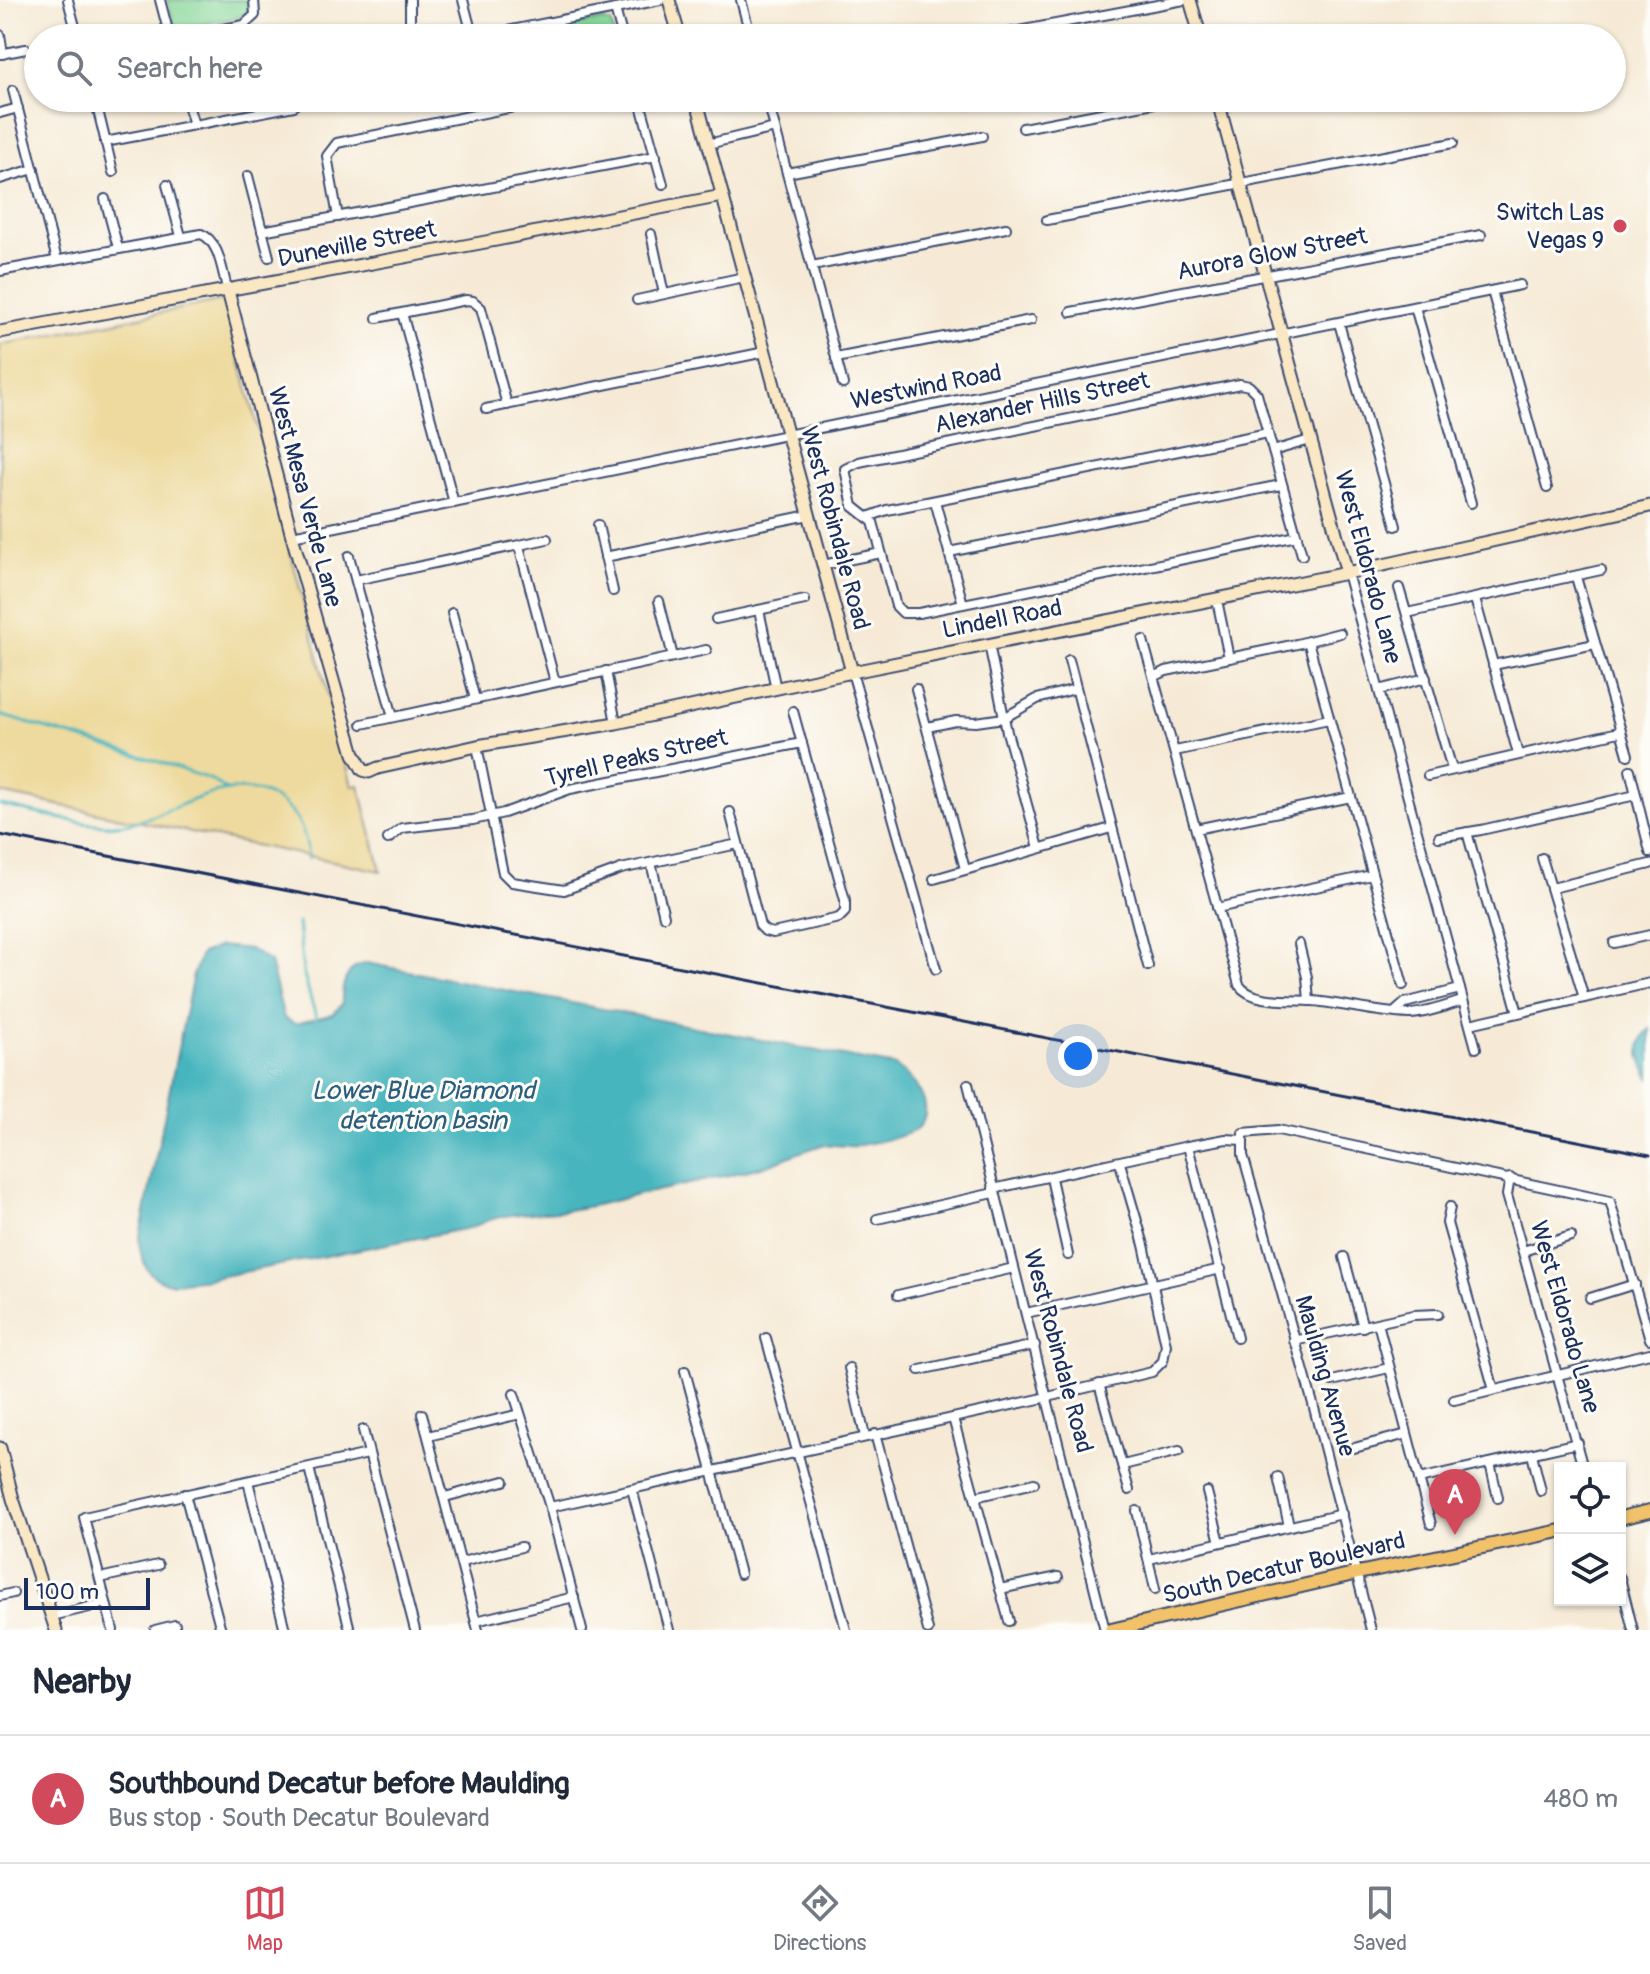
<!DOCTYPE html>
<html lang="en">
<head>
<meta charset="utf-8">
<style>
	:root { --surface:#fff; --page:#f6f6f7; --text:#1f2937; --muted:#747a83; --line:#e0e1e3; --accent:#d1495b }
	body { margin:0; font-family:Pangolin,sans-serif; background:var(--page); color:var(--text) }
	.controls { position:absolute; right:24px; bottom:24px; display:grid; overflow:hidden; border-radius:0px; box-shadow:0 2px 6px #0004 }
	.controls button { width:72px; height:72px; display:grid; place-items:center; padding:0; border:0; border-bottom:2px solid var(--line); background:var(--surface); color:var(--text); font:40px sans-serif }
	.scale { position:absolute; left:24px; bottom:20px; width:126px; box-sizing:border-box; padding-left:8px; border:4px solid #1b2f5e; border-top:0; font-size:22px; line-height:28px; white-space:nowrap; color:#1b2f5e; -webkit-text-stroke:6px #fdfcf7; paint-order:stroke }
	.you { position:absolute; left:1078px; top:1056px; width:28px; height:28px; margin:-20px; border:6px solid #fff; border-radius:50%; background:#1a73e8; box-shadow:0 0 0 12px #1a73e833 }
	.badge { display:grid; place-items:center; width:52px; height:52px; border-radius:50%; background:var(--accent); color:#fff; font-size:26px; font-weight:700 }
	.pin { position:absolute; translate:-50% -66px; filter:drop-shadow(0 2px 4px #0008) }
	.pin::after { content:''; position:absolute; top:42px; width:28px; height:24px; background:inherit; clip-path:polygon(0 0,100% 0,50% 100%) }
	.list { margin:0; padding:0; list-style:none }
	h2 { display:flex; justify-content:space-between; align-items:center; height:104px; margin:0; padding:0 32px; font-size:34px }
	h2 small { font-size:26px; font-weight:400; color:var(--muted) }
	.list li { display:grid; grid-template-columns:52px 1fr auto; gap:24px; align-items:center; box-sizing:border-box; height:128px; padding:0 32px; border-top:2px solid var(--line) }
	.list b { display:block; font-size:30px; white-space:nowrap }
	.list p { margin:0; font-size:26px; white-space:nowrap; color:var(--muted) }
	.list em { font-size:26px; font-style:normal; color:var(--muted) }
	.icon { flex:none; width:44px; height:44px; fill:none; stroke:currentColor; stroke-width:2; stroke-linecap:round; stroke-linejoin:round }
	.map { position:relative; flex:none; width:1650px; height:1630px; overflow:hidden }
	.search { position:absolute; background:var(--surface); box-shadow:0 2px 6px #0004; left:24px; right:24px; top:24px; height:88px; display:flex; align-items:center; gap:20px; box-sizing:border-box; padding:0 28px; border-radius:44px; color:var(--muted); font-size:30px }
	.sheet { height:232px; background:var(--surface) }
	nav { display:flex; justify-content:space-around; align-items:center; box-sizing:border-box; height:112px; border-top:2px solid var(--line); background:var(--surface); font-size:22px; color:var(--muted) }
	nav a { display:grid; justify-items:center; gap:4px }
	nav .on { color:var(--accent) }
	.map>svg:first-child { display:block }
</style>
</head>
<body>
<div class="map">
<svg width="1650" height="1630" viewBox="0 0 1650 1630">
	<rect width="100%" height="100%" fill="#fdfcf7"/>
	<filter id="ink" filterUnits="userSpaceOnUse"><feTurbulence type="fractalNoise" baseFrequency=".0125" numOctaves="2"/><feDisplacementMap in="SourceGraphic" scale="16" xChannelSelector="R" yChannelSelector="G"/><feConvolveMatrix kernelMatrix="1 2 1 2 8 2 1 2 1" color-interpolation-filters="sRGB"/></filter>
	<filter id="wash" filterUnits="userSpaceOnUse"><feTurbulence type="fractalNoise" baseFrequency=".006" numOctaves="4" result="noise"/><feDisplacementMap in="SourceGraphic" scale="32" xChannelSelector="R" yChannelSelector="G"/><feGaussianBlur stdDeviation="1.8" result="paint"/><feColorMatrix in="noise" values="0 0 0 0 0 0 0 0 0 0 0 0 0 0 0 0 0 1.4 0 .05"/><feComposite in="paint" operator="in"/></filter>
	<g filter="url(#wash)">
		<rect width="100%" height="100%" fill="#f6ead6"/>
		<g fill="#82d596" stroke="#4e827a" stroke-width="2">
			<polygon points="167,0 247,0 249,13 245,16 179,29 174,25"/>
			<polygon points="601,20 611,23 615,38 566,38 564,27"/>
		</g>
		<polygon fill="#eeda9e" stroke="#84847e" stroke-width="2" points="224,300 352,786 359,785 381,871 0,793 0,345"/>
		<g fill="#46b5be" stroke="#30728e" stroke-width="2">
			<path d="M220 946 250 949 270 962 284 1018 295 1024 333 1014 342 1004C341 985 346 967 367 963L895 1066C912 1077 937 1105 919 1127 912 1136 867 1144 855 1146 845 1147 834 1144 824 1145 801 1150 782 1161 761 1167 723 1177 685 1185 647 1193 618 1199 587 1209 557 1211 527 1214 501 1212 474 1227L202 1280C191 1279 180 1284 170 1283 147 1280 141 1260 139 1241L193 975 201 954Z"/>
			<path d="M1650 1029V1078C1639 1061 1634 1043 1650 1029Z"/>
		</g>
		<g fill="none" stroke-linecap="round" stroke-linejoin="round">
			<g stroke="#46b5be" stroke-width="3">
				<polyline points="0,715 154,760 212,780 226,790"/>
				<path d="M0 805C31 811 86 827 115 825 170 822 231 761 284 805 301 819 307 837 308 859"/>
				<polyline points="298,923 303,972 317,1021"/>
			</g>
		</g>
	</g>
	<g filter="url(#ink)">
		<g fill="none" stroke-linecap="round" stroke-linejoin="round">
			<defs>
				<g id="street">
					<polyline points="68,0 78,38"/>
					<polyline points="160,0 170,38"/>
					<polyline points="410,0 410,24"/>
					<polyline points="463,0 473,38"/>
					<polyline points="741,0 751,38"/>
					<polyline points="615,9 623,38"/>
					<polyline points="0,35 3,54"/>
					<polyline points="997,35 1184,0"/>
					<polyline points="175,38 244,25 255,15 254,0"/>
					<polyline points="472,38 660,0"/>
					<polyline points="0,54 26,49"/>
					<polyline points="13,90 57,260"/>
					<polyline points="95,98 113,172"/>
					<polyline points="186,98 194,125"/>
					<polyline points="639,98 663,184"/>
					<polyline points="767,98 843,384"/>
					<polyline points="0,113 18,108"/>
					<polyline points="1023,128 1180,98"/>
					<polyline points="105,142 294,106"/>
					<polyline points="708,144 775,128"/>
					<polyline points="787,173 982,136"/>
					<polyline points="248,176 269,257"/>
					<polyline points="0,179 34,169"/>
					<polyline points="167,185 181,236"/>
					<polyline points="105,199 118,248"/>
					<polyline points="338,217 327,156 337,143 558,98"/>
					<polyline points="1047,220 1453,143"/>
					<polyline points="262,231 656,156"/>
					<polyline points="651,234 664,294"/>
					<polyline points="812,266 1006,228"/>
					<path d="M0 271 201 234C220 241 222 273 228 291"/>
					<polyline points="1492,291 1547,488"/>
					<polyline points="637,300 744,277"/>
					<polyline points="1415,307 1471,503"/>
					<polyline points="1071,312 1481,235"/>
					<polyline points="402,313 454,503"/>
					<polyline points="377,318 466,300 473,301 481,308 507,405"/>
					<polyline points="1339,323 1396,526"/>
					<polyline points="836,358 1031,320"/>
					<polyline points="486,409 765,352"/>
					<polyline points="1273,451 1310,440"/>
					<polyline points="935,501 963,604"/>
					<polyline points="868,517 887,510 1268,433"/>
					<polyline points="598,525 613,591"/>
					<polyline points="292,536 1520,285"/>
					<polyline points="1297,536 919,613 903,613 896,606 873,522 853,506 845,469 859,462 1240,384 1249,386 1257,394 1302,555"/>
					<polyline points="519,546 555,682"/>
					<polyline points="949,552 1281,485"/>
					<polyline points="349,556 393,717"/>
					<polyline points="605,557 809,515"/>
					<polyline points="823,565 881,553"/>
					<polyline points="1347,573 1476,1048"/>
					<polyline points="1576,577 1628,755"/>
					<polyline points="356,580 547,539"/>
					<polyline points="1399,588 1452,769"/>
					<polyline points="1475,599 1518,754"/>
					<polyline points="1217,600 1229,658"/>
					<polyline points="659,601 673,657"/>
					<polyline points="759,610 776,689"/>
					<polyline points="452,613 475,699"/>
					<polyline points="1407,613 1601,570"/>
					<polyline points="716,619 805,600"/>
					<path d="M1143 640 1239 985C1254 1006 1299 998 1322 1002 1352 1006 1379 1013 1409 1014 1426 1014 1447 1005 1463 1001"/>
					<polyline points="1308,641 1403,985"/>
					<polyline points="989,644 1007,732 1039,848"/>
					<polyline points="1069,660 1148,966"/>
					<polyline points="1493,665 1595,644"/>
					<polyline points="606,671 616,723"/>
					<polyline points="852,672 936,969"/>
					<polyline points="1154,677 1166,671 1297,644 1340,633"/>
					<polyline points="916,689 965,869"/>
					<polyline points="1379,690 1426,678"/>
					<polyline points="362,724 706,650"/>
					<polyline points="927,727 956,721 976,722 1004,718 1037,699 1075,689"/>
					<polyline points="477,746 503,873 512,882 564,890 621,869 738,844"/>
					<polyline points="1175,751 1329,719"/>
					<polyline points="1630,770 1650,852"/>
					<polyline points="1428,776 1619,732"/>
					<polyline points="730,812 760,926 765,931 773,933 839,918 845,912 845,900 793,711"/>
					<polyline points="1196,829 1351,797"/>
					<polyline points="1467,832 1518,1013"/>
					<polyline points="1439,837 1481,830 1636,795"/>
					<polyline points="388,839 402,828 473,820 504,813 570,789 802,743"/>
					<polyline points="1542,858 1584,998"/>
					<polyline points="651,863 664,916"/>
					<polyline points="934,879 1111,828"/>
					<polyline points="1552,888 1650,864"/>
					<polyline points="1217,908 1372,875"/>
					<polyline points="1614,943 1650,935"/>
					<polyline points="1299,944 1307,977 1309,1001"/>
					<polyline points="1396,1011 1405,1003 1460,989"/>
					<polyline points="1470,1024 1650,983"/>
					<polyline points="968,1084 1105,1630"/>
					<polyline points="1188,1146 1237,1338"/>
					<polyline points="1051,1178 1068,1255"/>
					<polyline points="1510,1178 1507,1195 1583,1468"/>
					<polyline points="993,1189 1188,1146 1226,1139 1243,1140"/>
					<polyline points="1450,1207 1447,1223 1494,1390"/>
					<polyline points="877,1219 994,1193"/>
					<polyline points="1523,1251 1571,1236"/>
					<polyline points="1344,1257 1363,1327"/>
					<polyline points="898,1295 1014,1268"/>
					<polyline points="1590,1298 1635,1284"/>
					<polyline points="1026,1313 1221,1269"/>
					<polyline points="1378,1323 1431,1524"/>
					<polyline points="766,1338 846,1630"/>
					<polyline points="1294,1341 1413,1315 1438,1314"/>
					<polyline points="849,1368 865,1436"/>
					<polyline points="920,1370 1035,1345"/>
					<polyline points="685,1371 740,1574"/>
					<polyline points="1332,1381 1389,1368"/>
					<polyline points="1099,1384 1129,1490"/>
					<polyline points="514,1394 550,1507 582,1630"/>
					<polyline points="1454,1400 1650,1353"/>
					<polyline points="422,1414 478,1630"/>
					<polyline points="953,1418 1009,1621"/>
					<polyline points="363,1430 415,1630"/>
					<polyline points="875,1434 928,1630"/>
					<polyline points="428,1436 520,1414"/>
					<polyline points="1354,1448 1407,1434"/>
					<polyline points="1532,1454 1541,1491"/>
					<polyline points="1490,1463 1498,1498"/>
					<polyline points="1123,1465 1179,1451"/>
					<polyline points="309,1468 350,1630"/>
					<polyline points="1278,1477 1289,1526"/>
					<polyline points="1419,1479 1578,1443"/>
					<polyline points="248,1481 285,1630"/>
					<polyline points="632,1489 669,1630"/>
					<polyline points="1207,1492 1220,1542"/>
					<polyline points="185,1494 221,1630"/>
					<polyline points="445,1497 504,1481"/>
					<polyline points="975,1497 1034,1483"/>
					<polyline points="550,1507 1048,1397 1152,1372 1163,1361 1166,1345 1144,1245 1120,1163"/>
					<polyline points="1137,1511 1155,1589"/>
					<polyline points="1149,1559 1342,1514"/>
					<polyline points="462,1562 521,1547"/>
					<polyline points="100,1578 158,1565"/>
					<polyline points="1620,1578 1633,1630"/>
					<polyline points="1000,1589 1058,1577"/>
					<polyline points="0,1596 13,1593"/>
					<polyline points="52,1616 106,1603"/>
					<polyline points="476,1621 574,1597"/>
					<polyline points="113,1630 84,1517 368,1454"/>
					<polyline points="155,1630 175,1625"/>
					<polyline points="1371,1630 1313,1404 1243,1155 1243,1133 1278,1130 1610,1201 1650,1339"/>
				</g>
				<g id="secondary">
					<polyline points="669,0 680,38"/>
					<polyline points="1190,0 1201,38"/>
					<polyline points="696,98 852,672"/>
					<polyline points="1217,98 1347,573"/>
					<polyline points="228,291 292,536 354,754 363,770 369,772 378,768 477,746 616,723 852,672 1347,573 1650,506"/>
					<polyline points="0,332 491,241 722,196"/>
					<polyline points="0,1448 13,1499 56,1630"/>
				</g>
				<g id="primary">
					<polyline points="1620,1518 1650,1511"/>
					<polyline points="1111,1630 1358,1573 1560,1531"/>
				</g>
			</defs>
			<use href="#street" stroke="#3c4b70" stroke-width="12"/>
			<use href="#secondary" stroke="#3c4b70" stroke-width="15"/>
			<use href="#primary" stroke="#3c4b70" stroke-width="16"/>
			<use href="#street" stroke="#fff" stroke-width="8"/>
			<use href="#secondary" stroke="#fae7c3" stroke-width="11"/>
			<use href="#primary" stroke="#f2c26a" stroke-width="12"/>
			<polyline stroke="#1b2f5e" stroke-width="3" points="0,835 1650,1155"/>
		</g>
	</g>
	<circle fill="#d1495b" stroke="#fdfcf7" stroke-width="3" cx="1620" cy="226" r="8"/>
	<g text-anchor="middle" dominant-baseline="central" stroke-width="6" stroke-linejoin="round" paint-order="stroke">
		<g font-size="24" fill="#1b2f5e" stroke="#fdfcf7" text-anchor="end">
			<text x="1604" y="212">Switch Las<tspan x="1604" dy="28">Vegas 9</tspan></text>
		</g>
		<g font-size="24" fill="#1b2f5e" stroke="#fdfcf7">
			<text transform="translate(357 244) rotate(-11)">Duneville Street</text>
			<text transform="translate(1272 254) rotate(-11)">Aurora Glow Street</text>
			<text transform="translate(926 387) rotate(-11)">Westwind Road</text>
			<text transform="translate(1042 403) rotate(-12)">Alexander Hills Street</text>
			<text transform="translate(305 497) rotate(75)">West Mesa Verde Lane</text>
			<text transform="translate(835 528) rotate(75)">West Robindale Road</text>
			<text transform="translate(1368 567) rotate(75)">West Eldorado Lane</text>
			<text transform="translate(1002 619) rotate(-11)">Lindell Road</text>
			<text transform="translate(636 758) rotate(-13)">Tyrell Peaks Street</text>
			<text transform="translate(1565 1317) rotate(74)">West Eldorado Lane</text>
			<text transform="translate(1058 1351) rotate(75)">West Robindale Road</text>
			<text transform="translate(1325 1376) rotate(74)">Maulding Avenue</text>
			<text transform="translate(1284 1568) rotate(-13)">South Decatur Boulevard</text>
		</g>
		<g font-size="26" font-style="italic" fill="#2a5e80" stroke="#fdfcf7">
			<text x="423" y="1091">Lower Blue Diamond<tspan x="423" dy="30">detention basin</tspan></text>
		</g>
	</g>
</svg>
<div class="controls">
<button><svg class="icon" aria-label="locate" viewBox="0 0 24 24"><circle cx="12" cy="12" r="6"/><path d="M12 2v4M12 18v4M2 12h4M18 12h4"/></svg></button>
<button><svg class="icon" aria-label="layers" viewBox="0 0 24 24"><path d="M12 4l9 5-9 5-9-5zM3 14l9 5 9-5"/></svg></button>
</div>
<div class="scale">100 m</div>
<div class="you"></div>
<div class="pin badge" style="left:1455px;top:1535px">A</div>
<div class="search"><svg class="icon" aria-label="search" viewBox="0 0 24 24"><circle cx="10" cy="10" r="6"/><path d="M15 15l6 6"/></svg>Search here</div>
</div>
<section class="sheet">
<h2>Nearby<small></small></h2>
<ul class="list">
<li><span class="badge">A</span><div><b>Southbound Decatur before Maulding</b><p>Bus stop · South Decatur Boulevard</p></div><em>480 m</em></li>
</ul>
</section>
<nav>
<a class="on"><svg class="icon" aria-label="map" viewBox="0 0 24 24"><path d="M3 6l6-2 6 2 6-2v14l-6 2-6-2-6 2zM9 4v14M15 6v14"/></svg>Map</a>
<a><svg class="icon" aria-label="directions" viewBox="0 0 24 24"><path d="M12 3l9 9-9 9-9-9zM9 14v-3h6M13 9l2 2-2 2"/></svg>Directions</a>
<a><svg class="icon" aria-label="saved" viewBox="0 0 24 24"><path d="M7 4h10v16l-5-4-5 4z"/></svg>Saved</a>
</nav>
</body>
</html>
